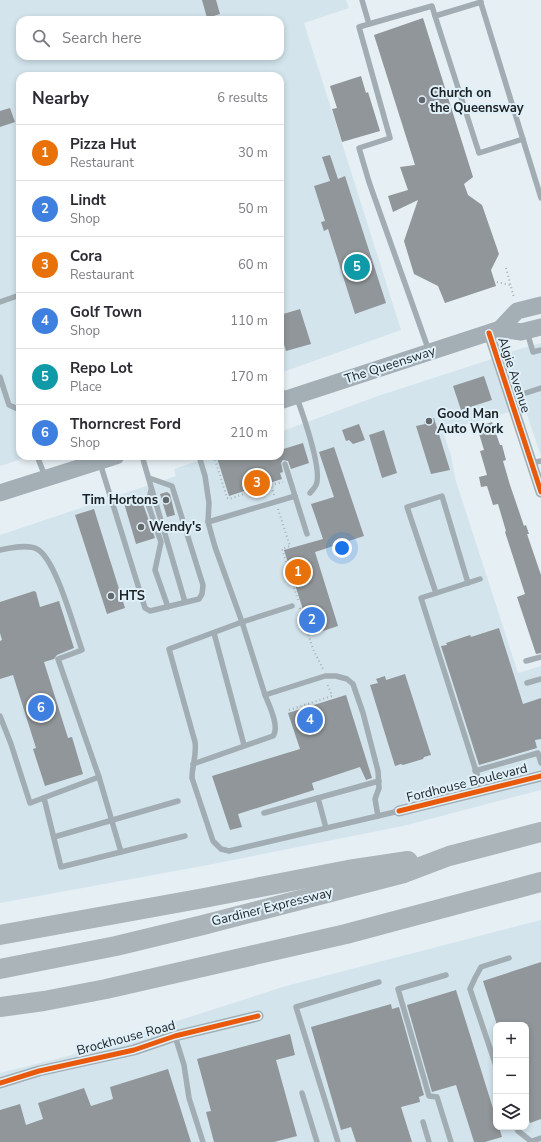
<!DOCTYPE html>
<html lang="en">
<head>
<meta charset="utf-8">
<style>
	:root { --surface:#fff; --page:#f7f7f7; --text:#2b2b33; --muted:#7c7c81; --line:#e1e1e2; --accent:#62696c }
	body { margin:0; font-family:"Nunito Sans",sans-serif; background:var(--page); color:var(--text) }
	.controls { position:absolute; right:12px; bottom:12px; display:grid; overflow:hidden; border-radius:8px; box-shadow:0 2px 6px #0003 }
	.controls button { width:36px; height:36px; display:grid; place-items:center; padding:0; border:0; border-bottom:1px solid var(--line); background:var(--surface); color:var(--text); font:20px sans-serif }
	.you { position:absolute; left:342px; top:548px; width:14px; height:14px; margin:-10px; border:3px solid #fff; border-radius:50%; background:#1a73e8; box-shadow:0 0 0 6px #1a73e833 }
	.badge { display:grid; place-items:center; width:26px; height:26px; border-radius:50%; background:var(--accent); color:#fff; font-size:13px; font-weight:700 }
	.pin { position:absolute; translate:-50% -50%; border:2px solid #fff; box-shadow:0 1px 4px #0006 }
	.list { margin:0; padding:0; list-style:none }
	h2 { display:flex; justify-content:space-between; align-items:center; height:52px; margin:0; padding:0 16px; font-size:17px }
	h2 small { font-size:13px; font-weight:400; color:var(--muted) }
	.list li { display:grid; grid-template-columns:26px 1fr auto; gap:12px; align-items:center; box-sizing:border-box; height:56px; padding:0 16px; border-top:1px solid var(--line) }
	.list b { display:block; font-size:15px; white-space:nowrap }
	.list p { margin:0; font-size:13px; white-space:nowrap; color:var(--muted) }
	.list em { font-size:13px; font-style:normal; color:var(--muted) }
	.icon { flex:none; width:22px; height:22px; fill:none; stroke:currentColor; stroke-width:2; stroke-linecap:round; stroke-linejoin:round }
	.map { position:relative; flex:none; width:541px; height:1142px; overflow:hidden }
	.search { position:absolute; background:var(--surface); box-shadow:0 2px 6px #0003; left:16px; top:16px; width:268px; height:44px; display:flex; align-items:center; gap:10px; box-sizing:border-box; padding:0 14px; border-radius:12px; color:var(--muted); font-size:15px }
	.panel { position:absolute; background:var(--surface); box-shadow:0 2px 6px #0003; left:16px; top:72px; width:268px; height:388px; border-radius:12px }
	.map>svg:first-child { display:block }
</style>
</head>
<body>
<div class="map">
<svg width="541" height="1142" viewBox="0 0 541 1142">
	<rect width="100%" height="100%" fill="#e6eff3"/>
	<g fill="#d3e4ed" fill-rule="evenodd">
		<path d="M0 0H346L349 8 304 23 401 330 280 373V76H20V456H31L0 466ZM20 20H280V56H20Z"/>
		<polygon points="541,343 541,456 506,353"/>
		<polygon points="495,358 513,411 443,431 451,456 455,478 518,673 541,666 541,790 403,826 208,865 0,903 0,535 176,476 174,469 212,456 280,456 280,432 378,396"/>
		<path d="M541 920V1142H0V1073L68 1056 286 986ZM496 1025H526V1127H496Z"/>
	</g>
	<g fill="#909699">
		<polygon points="202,0 216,0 220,14 207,18"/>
		<polygon points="423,18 473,177 464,184 468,195 482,205 499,254 491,270 496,286 445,303 438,286 414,274 404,241 418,200 393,212 388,196 408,190 400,167 415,165 374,35"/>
		<polygon points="361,76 366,93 368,92 380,131 342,142 332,109 337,108 330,86"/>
		<polygon points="10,108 15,122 0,127 0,111"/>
		<polygon points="330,155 338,179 345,176 386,303 355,314 328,229 324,231 321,222 325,221 314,186 330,181 322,157"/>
		<polygon points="300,309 311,344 286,351 280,332 280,315"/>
		<polygon points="484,376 492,400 461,410 453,386"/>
		<polygon points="434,418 450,470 431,474 416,426 425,424 424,421"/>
		<polygon points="492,422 500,445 502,445 506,460 503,461 510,485 524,526 526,525 529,534 527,534 541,575 541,653 536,654 517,597 525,594 505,532 506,531 498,504 493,505 487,486 481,487 479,477 487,475 480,451 484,450 477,427"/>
		<polygon points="359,424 365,440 353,444 349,440 346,441 342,430"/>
		<polygon points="384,430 397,473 382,478 369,435"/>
		<polygon points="303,443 309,463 291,469 288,461 283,460 281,463 283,472 280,473 282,479 229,496 217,458 223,456 280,456 280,450"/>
		<polygon points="334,447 364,536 315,552 338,626 311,635 284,550 323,539 311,504 334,497 319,452"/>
		<polygon points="167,492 170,494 175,515 167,517 160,494"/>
		<polygon points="141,498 155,538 136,544 124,503"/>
		<polygon points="94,509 125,608 107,614 75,515"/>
		<polygon points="34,591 36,592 40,607 59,601 74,648 57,655 54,659 44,662 68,738 72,737 83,774 45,786 33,749 36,748 13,675 0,679 0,641 2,640 0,633 0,602"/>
		<polygon points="499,628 523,704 541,698 541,739 535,740 537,748 479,765 441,646 447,645 446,643 470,635 471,637"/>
		<polygon points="405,674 431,755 424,757 423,759 403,765 401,764 395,766 370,685 378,683 376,679 385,676 386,680"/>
		<polygon points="346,695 372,778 366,780 360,767 312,783 314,790 238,814 242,827 230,830 212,776 300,749 288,713"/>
		<polygon points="541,962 541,1119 530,1123 526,1112 526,1025 497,1025 483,981"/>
		<polygon points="456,990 496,1118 496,1127 499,1127 502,1137 485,1142 474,1142 456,1085 432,1092 407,1005"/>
		<polygon points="391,1004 392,1009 399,1007 424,1095 419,1097 420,1102 401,1107 412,1142 356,1142 351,1127 341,1130 311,1027"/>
		<polygon points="290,1034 295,1055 276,1060 297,1136 274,1142 214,1142 206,1112 211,1111 197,1059"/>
		<polygon points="168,1069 191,1142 0,1142 0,1110 20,1104 26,1125 43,1119 38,1103 84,1088 91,1106 113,1099 110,1087"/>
	</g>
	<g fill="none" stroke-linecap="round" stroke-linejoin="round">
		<g stroke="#a7b0b5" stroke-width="2" stroke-dasharray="1 3" stroke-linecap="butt">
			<polyline points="506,268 514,298"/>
			<polyline points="497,282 510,285"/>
			<polyline points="214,456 227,498 229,499 271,485 274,495"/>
			<polyline points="271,485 283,482"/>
			<polyline points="278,509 290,546 282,549 298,600"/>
			<polyline points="300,608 313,649 323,669"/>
			<polyline points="289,710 332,696 327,683"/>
		</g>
		<g stroke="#a1adb2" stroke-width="5.5">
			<polyline points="362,0 369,24 359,27 390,138 359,148 369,182 429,351"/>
			<polyline points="480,0 541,198"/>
			<polyline points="481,2 435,16 479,153 523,139"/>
			<polyline points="369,24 432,6 435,16"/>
			<polyline points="0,302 20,295"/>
			<polyline points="527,332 533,352 541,350"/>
			<polyline points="0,377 9,405 20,410"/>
			<polyline points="280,386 284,397"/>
			<path d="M297 398C303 415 323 470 316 485 315 488 312 490 310 493"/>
			<polyline points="510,398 541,388"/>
			<polyline points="37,456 45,476"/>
			<polyline points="142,456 185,602"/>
			<polyline points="199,456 205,476 209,503 208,522 215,547 242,622 292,606"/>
			<polyline points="100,463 145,608 150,611 199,599 202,594 203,585 172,486 149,478"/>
			<polyline points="532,463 541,461"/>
			<polyline points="151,490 148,504 161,542 155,570 168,607"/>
			<polyline points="295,496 307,534"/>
			<polyline points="208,522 295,496 285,464"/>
			<path d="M0 550C10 548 27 544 37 549 56 559 74 628 82 650L58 659 99 777 30 803 11 744 0 716"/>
			<polyline points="480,579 421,598 482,790"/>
			<polyline points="436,593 407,507 442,496 468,583"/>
			<polyline points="214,633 244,745"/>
			<polyline points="526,661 541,657"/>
			<polyline points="527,683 541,679"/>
			<path d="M265 695 242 622 169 649 195 742C197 755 192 765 192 778L213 841 221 849 229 851 399 811"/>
			<path d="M193 764 273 736C280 727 269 705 265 695L325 676H336L347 679 353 684 363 713 378 771 379 788 375 799 378 816"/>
			<polyline points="475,771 538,753 541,763"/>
			<polyline points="99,777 121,852"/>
			<polyline points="44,798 61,867 185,836"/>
			<polyline points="318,798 326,828"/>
			<polyline points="264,813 379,781"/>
			<polyline points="54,837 178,801"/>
			<polyline points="446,975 398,989 429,1096 437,1097 451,1142"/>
			<polyline points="175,1036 184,1065 189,1098 203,1142"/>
			<polyline points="496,1066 470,989 475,978 481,967 509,958"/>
			<polyline points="302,1093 317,1142"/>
			<polyline points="423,1122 429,1142"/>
			<polyline points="516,1127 518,1131 532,1142"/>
			<polyline points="532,1141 541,1138"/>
			<polyline points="338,1142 296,1007 379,982"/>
		</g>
		<g stroke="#a1adb2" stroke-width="11">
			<polyline points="489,333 541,492"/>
			<polyline points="399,811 541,776"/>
			<polyline points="0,1083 39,1071 134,1050 175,1036 258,1016"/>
		</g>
		<g stroke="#a3aeb5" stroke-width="17">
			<polyline points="500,329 517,311 541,305"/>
			<polyline points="280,401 500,329 521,332 541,327"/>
			<polyline points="0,493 116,456"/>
		</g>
		<g stroke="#aab4b9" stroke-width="20">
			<polyline points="0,935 204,898 348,870 408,861"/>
			<polyline points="0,969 116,946 203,925 404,873 449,856 541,832"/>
			<polyline points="0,1007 44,1001 106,989 346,934 541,882"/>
		</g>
		<defs>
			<g id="cycleway">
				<polyline points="489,333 541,492"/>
				<polyline points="399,811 541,776"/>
				<polyline points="0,1083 39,1071 134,1050 175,1036 258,1016"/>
			</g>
		</defs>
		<use href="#cycleway" stroke="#e0f0f9" stroke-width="8"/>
		<use href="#cycleway" stroke="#e8590c" stroke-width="5"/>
	</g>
	<g fill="#62696c" stroke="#e0f0f9" stroke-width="1.5">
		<circle cx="422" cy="100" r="4"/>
		<circle cx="429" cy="421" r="4"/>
		<circle cx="166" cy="500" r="4"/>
		<circle cx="141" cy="527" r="4"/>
		<circle cx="111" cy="596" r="4"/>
	</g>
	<g text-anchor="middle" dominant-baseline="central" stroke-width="4" stroke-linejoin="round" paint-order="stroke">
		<g font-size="13" font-weight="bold" fill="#1b2124" stroke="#e0f0f9" text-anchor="start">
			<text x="430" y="93">Church on<tspan x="430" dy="15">the Queensway</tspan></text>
			<text x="437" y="414">Good Man<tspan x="437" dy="15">Auto Work</tspan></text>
			<text x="158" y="500" text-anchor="end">Tim Hortons</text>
			<text x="149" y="527">Wendy's</text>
			<text x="119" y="596">HTS</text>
		</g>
		<g font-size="13" fill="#1b2124" stroke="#e0f0f9">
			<text transform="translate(390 365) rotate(-18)">The Queensway</text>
			<text transform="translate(514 375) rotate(72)">Algie Avenue</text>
			<text transform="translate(467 783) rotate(-14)">Fordhouse Boulevard</text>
			<text transform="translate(272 907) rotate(-14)">Gardiner Expressway</text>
			<text transform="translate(126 1038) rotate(-15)">Brockhouse Road</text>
		</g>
	</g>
</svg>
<div class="controls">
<button>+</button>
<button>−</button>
<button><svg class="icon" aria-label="layers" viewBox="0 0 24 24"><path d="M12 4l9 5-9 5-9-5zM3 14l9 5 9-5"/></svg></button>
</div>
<div class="you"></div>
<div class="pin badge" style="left:298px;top:572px;background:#e8710a">1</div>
<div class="pin badge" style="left:312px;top:620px;background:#3f7fe0">2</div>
<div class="pin badge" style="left:257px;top:483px;background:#e8710a">3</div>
<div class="pin badge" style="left:310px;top:720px;background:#3f7fe0">4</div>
<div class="pin badge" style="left:357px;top:267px;background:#0f9aa8">5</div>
<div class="pin badge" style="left:41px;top:708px;background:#3f7fe0">6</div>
<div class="search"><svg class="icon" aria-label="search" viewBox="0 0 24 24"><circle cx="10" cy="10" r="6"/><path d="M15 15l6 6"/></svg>Search here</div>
<section class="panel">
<h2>Nearby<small>6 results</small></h2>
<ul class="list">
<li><span class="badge" style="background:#e8710a">1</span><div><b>Pizza Hut</b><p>Restaurant</p></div><em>30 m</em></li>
<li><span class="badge" style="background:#3f7fe0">2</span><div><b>Lindt</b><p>Shop</p></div><em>50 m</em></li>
<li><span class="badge" style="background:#e8710a">3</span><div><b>Cora</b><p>Restaurant</p></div><em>60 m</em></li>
<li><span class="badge" style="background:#3f7fe0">4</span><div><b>Golf Town</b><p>Shop</p></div><em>110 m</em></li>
<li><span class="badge" style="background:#0f9aa8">5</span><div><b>Repo Lot</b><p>Place</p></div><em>170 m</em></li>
<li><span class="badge" style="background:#3f7fe0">6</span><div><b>Thorncrest Ford</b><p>Shop</p></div><em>210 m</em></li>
</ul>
</section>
</div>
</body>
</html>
